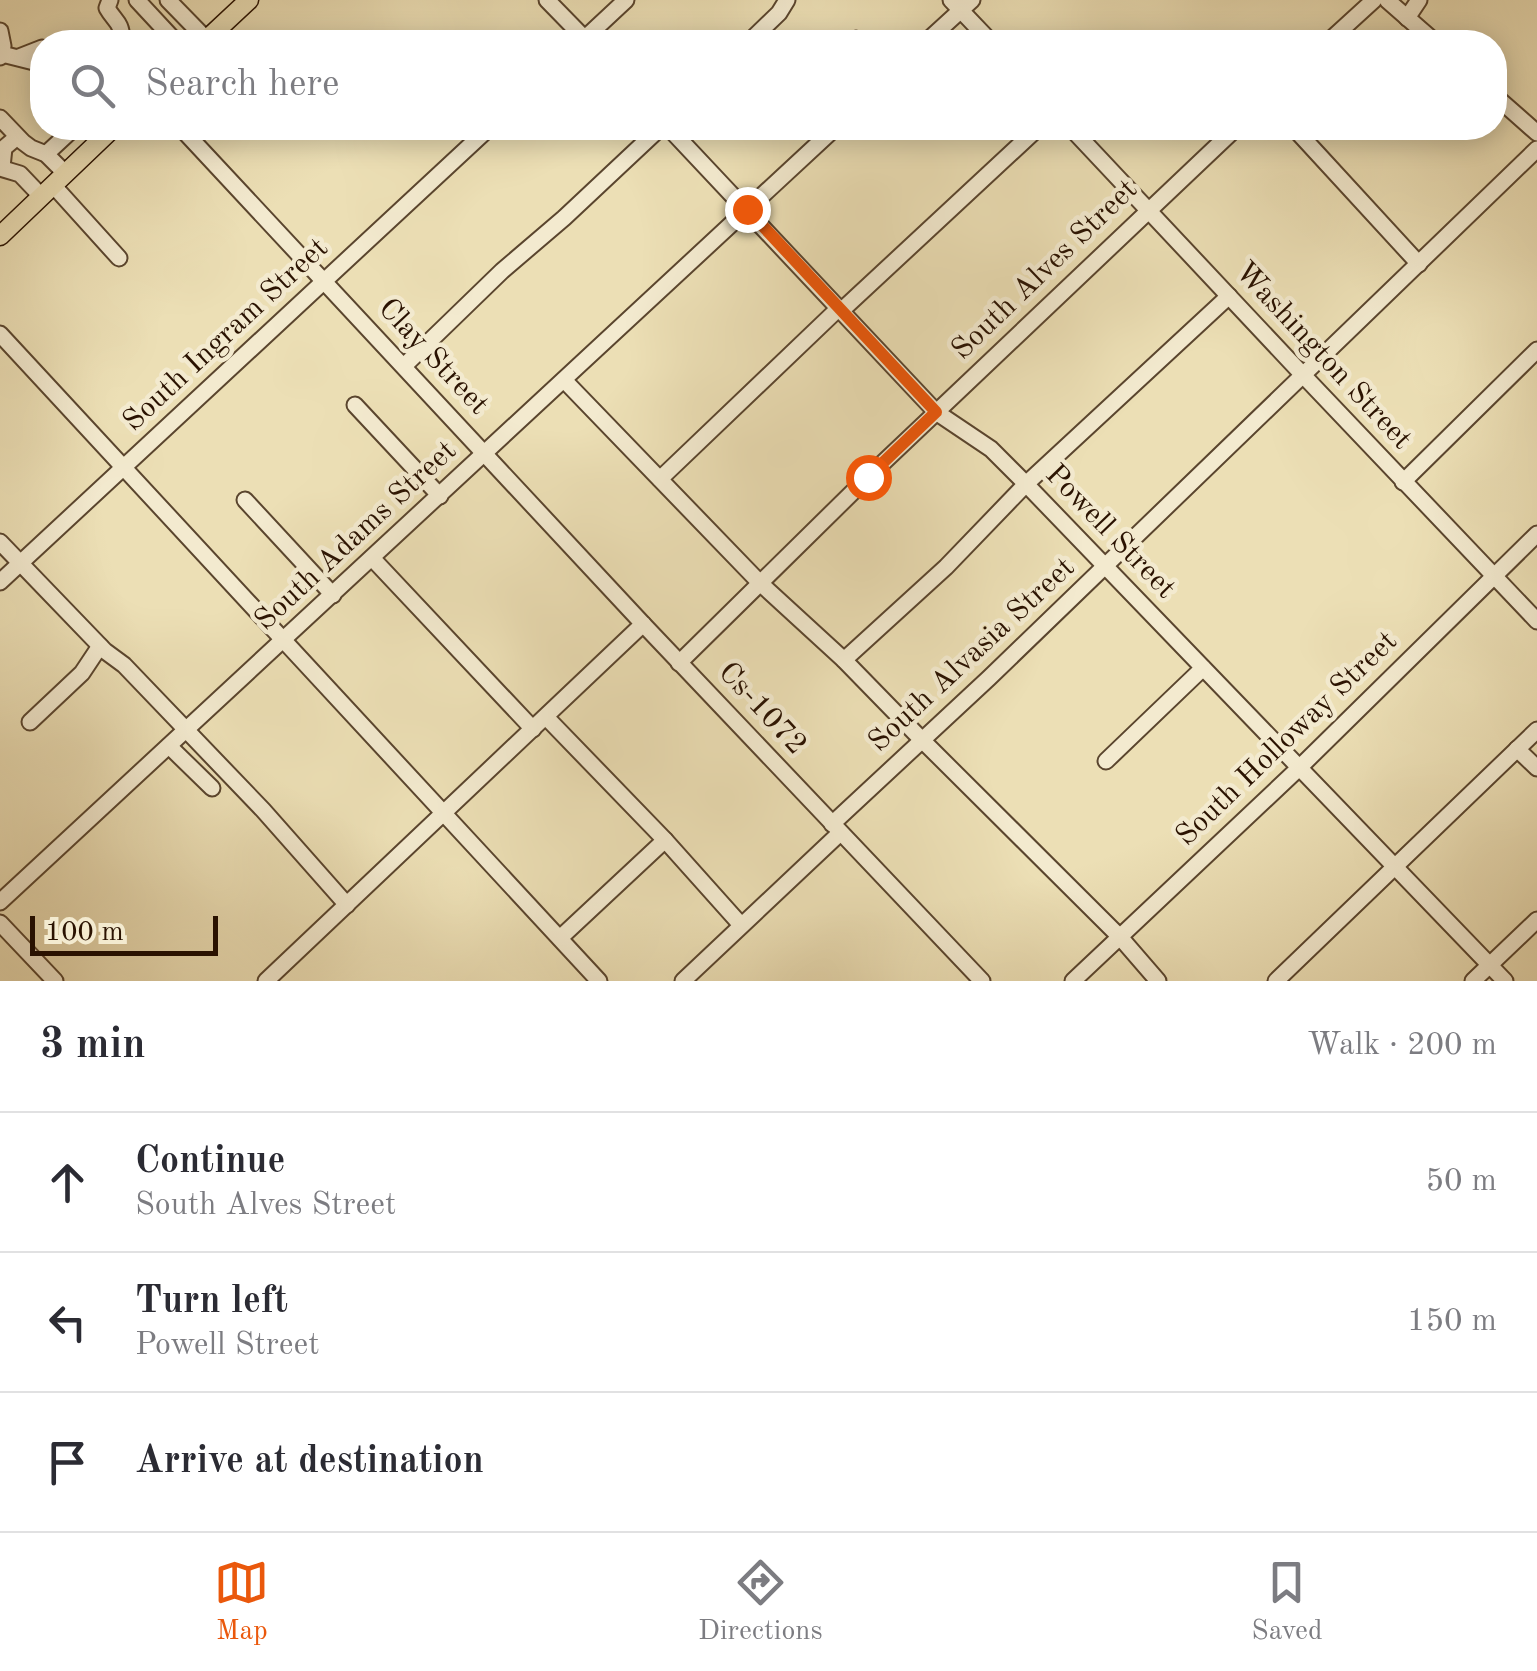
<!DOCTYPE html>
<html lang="en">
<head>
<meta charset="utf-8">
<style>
	:root { --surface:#fff; --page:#f2f2f3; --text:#2b2b33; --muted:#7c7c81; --line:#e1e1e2; --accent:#ea580c }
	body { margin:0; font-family:"Old Standard TT",serif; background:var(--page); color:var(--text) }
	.scale { position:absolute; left:30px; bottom:25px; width:188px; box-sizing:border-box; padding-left:10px; border:5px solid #2a1201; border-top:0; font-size:28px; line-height:35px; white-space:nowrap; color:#2a1201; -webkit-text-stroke:8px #f3eacf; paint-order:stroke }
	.stop { position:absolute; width:30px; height:30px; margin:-22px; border:8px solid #ea580c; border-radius:50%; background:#fff }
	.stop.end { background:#ea580c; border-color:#fff; box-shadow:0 2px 10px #0008 }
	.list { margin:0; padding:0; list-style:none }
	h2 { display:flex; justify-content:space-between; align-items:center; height:130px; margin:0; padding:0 40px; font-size:42px }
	h2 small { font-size:32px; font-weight:400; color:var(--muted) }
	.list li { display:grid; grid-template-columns:65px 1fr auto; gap:30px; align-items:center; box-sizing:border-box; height:140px; padding:0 40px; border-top:2px solid var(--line) }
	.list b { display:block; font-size:38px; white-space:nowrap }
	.list p { margin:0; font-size:32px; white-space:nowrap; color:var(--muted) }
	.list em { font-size:32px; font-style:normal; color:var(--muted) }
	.icon { flex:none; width:55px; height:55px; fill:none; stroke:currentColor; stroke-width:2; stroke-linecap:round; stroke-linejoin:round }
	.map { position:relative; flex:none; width:1537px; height:981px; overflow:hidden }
	.search { position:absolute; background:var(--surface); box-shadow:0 5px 25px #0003; left:30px; right:30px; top:30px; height:110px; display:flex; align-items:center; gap:25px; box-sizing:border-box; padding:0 35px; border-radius:40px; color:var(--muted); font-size:38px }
	.sheet { height:550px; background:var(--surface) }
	nav { display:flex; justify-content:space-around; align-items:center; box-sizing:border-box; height:140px; border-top:2px solid var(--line); background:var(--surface); font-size:28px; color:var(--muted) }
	nav a { display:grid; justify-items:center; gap:5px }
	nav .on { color:var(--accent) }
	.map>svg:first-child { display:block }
</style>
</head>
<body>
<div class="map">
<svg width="1537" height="981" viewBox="0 0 1537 981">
	<rect width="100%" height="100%" fill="#ecdfb5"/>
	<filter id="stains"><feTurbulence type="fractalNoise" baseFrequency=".002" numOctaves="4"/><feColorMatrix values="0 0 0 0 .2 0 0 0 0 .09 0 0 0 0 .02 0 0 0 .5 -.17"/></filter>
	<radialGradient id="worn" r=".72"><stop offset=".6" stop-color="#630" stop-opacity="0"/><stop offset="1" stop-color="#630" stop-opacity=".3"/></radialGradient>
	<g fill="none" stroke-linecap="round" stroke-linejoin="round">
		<defs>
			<g id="minor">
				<path d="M110 0 107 8C115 22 121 21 122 39L125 42"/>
				<polyline points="137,0 176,42"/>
				<polyline points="168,0 207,40"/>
				<polyline points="547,0 588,42"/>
				<polyline points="951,0 991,42"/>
				<polyline points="1387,0 1435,42"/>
				<polyline points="1407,18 1419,0"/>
				<polyline points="0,31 3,46 0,57"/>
				<polyline points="581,42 626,0"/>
				<polyline points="749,42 779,13 787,0"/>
				<polyline points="853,42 856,39 859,42"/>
				<polyline points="926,42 972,0"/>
				<polyline points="1328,42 1374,0"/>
				<polyline points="2,54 42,64"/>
				<polyline points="19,57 42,48"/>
				<polyline points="1494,95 1537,133"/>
				<polyline points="0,118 23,142 31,148 46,154 65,173"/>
				<polyline points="181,128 643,624 982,981"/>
				<polyline points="669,128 936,412 991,449 1026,484 1505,981"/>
				<polyline points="1071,128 1302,374 1537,621"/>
				<polyline points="1294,128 1419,264"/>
				<polyline points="46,154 74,128"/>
				<polyline points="2,167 4,148 17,137"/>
				<polyline points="0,168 20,174 41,196"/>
				<polyline points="53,185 119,258"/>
				<polyline points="841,311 1038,128"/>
				<polyline points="0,334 599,981"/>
				<polyline points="404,366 502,271 564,218 660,128"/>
				<polyline points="564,380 760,583 844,660 922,740 1120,937 1158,981"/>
				<polyline points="355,405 440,496"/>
				<polyline points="660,479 839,308"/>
				<polyline points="1403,482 1537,350"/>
				<polyline points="245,500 333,595"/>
				<polyline points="0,542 105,651 124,665 263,810 347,905"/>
				<polyline points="372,558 533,729"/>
				<polyline points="0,582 489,128"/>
				<polyline points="844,660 946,567 1026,484 1229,296"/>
				<polyline points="679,663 868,477 1236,128"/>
				<polyline points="546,717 665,840 741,925"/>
				<polyline points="30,722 82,673 100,646"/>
				<polyline points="169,746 212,788"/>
				<polyline points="1517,749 1537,768"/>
				<polyline points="1106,761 1203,668"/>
				<polyline points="832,824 989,678 1537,149"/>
				<polyline points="0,902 835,128"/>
				<polyline points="0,923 55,981"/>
				<polyline points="560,938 665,840"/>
				<polyline points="266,981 643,624"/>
				<polyline points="683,981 840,833"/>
				<polyline points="1073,981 1299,768 1537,534"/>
				<polyline points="1276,981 1537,730"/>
				<polyline points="1473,981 1537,920"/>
			</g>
			<g id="major">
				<polyline points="204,42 249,0"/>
				<polyline points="0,236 113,128"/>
			</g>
		</defs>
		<use href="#minor" stroke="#5a452e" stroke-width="19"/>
		<use href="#major" stroke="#2a1201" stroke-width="21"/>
		<use href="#minor" stroke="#f3eacf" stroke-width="15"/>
		<use href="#major" stroke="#ecdfb5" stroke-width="18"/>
	</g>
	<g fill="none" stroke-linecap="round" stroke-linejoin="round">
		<polyline stroke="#ea580c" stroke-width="12" points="747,209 936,412 868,477"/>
	</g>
	<g text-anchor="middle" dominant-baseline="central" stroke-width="9" stroke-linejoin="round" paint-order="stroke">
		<g font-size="30" fill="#2a1201" stroke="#f3eacf">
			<text transform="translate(1045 270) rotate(-44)">South Alves Street</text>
			<text transform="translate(226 335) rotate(-43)">South Ingram Street</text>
			<text transform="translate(1323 356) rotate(47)">Washington Street</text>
			<text transform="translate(433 357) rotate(47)">Clay Street</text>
			<text transform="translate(1110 532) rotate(46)">Powell Street</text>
			<text transform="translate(356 536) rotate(-43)">South Adams Street</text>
			<text transform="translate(972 655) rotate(-43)">South Alvasia Street</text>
			<text transform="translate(762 709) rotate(47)">Cs-1072</text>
			<text transform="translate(1287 739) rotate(-44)">South Holloway Street</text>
		</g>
	</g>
	<rect width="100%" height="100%" filter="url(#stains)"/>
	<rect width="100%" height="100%" fill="url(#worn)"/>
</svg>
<div class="scale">100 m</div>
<div class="stop" style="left:868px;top:477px"></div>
<div class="stop end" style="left:747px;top:209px"></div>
<div class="search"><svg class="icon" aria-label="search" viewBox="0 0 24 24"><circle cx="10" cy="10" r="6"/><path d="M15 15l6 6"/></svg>Search here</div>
</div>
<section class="sheet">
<h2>3 min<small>Walk · 200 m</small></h2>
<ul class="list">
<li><svg class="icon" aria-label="ahead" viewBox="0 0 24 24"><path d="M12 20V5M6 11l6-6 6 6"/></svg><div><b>Continue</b><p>South Alves Street</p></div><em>50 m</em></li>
<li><svg class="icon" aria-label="left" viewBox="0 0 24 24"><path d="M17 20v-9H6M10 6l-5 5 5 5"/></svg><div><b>Turn left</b><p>Powell Street</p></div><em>150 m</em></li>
<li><svg class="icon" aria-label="arrive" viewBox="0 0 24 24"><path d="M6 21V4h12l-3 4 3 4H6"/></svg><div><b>Arrive at destination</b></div></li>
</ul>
</section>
<nav>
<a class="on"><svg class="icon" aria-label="map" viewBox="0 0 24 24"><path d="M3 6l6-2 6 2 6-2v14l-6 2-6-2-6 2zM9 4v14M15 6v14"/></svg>Map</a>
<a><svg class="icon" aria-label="directions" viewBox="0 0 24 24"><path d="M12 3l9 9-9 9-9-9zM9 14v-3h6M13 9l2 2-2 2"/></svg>Directions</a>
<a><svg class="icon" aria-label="saved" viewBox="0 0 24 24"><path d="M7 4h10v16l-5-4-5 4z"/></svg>Saved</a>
</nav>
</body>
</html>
